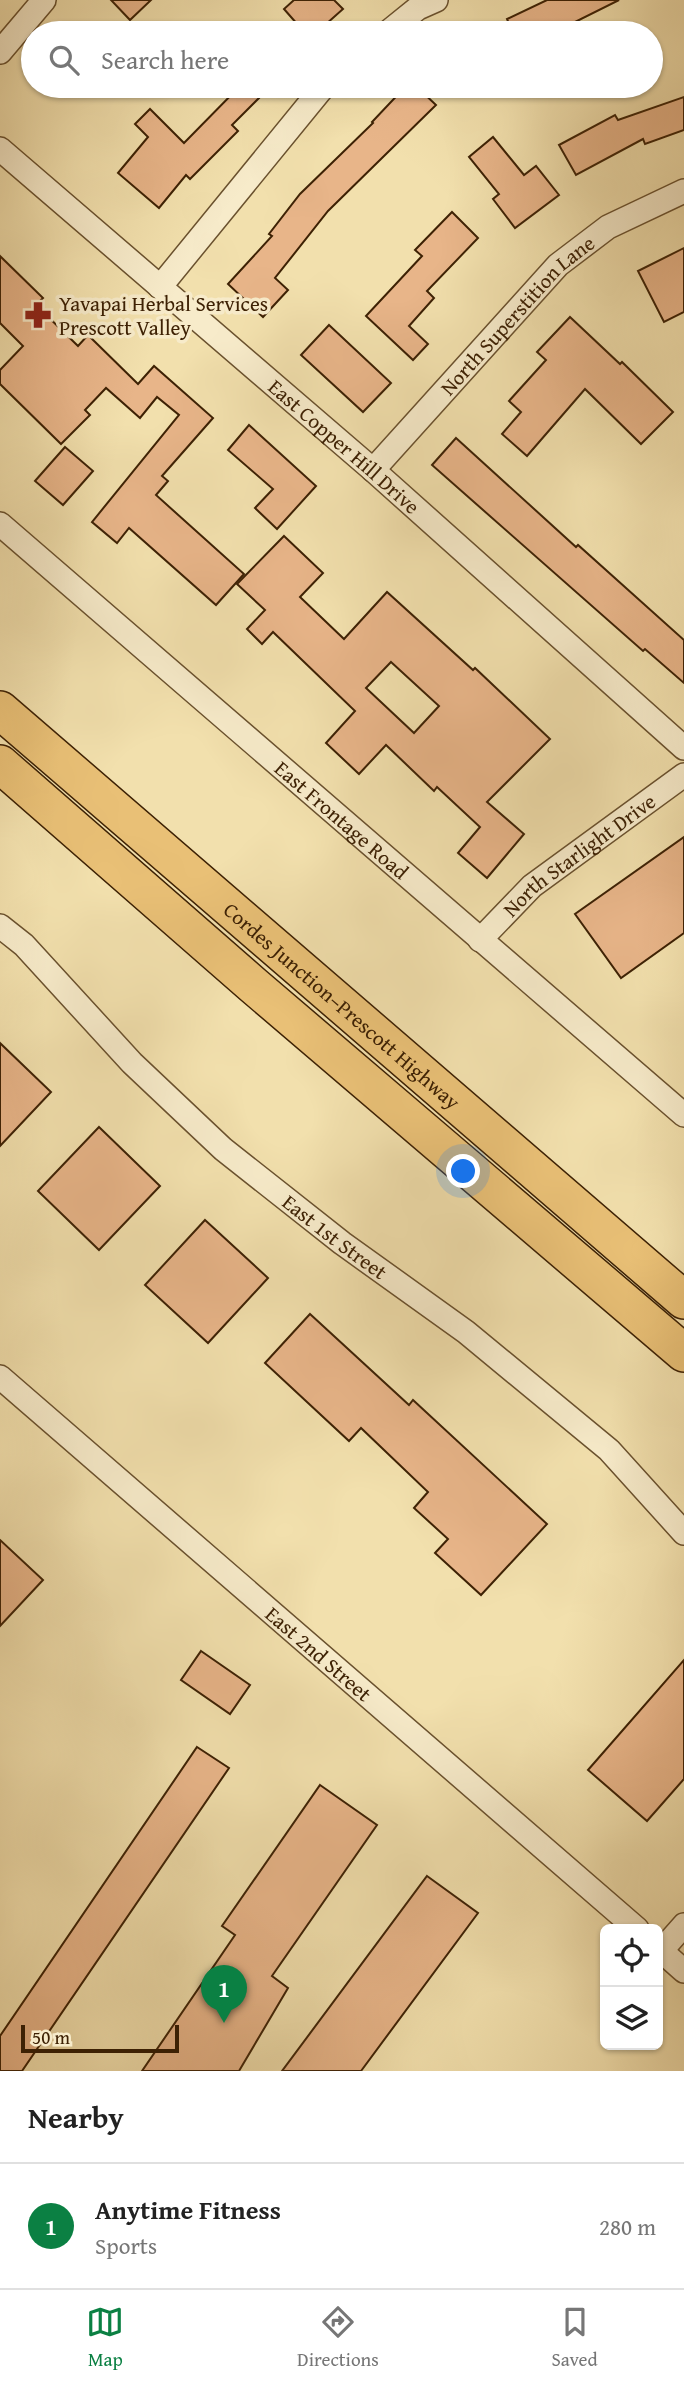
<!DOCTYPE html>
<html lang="en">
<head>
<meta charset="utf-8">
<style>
	:root { --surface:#fff; --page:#f2f2f2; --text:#222; --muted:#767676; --line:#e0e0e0; --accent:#0b8043 }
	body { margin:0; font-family:"Gentium Book Plus",serif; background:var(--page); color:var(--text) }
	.controls { position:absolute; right:21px; bottom:21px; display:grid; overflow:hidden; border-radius:10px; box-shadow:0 2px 5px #0004 }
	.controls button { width:63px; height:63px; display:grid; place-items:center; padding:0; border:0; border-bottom:2px solid var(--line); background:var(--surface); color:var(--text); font:35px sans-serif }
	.scale { position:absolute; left:21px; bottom:18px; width:158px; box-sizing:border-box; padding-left:7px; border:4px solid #3d2104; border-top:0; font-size:19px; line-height:24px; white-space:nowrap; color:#3d2104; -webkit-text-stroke:5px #f7ebca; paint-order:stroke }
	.you { position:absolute; left:464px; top:1172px; width:24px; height:24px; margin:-18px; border:5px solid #fff; border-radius:50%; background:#1a73e8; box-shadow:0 0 0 10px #1a73e833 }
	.badge { display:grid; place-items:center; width:46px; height:46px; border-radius:50%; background:var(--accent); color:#fff; font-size:23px; font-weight:700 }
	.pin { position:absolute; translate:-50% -58px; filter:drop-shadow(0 2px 4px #0008) }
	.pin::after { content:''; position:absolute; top:37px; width:24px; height:21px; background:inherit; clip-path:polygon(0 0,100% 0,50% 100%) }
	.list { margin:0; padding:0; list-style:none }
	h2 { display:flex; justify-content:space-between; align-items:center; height:91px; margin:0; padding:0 28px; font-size:30px }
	h2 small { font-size:23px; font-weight:400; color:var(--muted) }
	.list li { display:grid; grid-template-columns:46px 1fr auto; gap:21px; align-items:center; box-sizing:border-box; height:126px; padding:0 28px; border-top:2px solid var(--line) }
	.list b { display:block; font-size:26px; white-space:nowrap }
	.list p { margin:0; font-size:23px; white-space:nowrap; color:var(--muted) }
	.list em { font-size:23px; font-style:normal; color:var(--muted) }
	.icon { flex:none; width:38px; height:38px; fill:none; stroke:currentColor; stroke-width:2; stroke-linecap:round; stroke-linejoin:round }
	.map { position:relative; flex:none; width:684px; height:2071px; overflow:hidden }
	.search { position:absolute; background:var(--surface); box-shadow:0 2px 5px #0004; left:21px; right:21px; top:21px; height:77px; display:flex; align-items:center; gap:18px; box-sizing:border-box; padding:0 24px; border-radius:38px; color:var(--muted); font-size:26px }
	.sheet { height:217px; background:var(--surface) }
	nav { display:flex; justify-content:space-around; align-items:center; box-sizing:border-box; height:98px; border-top:2px solid var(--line); background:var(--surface); font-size:19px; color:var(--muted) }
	nav a { display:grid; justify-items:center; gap:4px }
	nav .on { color:var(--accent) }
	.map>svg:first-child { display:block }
</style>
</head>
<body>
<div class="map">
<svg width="684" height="2071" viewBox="0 0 684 2071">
	<rect width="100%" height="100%" fill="#f2e0ad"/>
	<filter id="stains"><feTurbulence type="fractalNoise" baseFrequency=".00286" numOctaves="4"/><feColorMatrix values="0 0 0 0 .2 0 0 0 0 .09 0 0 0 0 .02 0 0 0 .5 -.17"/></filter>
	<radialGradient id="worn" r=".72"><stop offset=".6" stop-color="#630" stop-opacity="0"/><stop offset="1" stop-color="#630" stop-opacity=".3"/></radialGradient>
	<g fill="#e8b589" stroke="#3d2104" stroke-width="2" fill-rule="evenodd">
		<polygon points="111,0 151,0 130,20"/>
		<polygon points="294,0 334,0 343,9 316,33 305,33 284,9"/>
		<polygon points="547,0 619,0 553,33 513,33 507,19"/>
		<polygon points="240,86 271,86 232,125 238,131 190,179 186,175 159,208 118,173 148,137 135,124 150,109 184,143"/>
		<polygon points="406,86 416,86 436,105 328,211 275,278 288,290 263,317 228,284 272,236 269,234 300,194 373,123 372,122"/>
		<polygon points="684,97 684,130 645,144 643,139 576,175 559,145 615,115 618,120"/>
		<polygon points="493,137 524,175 536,166 559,195 515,228 493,199 499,194 469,157"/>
		<polygon points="452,212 478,238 427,291 434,298 409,326 428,344 413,360 366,316 422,256 415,250"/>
		<polygon points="684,248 684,312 664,322 638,271"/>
		<polygon points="0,256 43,298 36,305 78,346 88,335 138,384 154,366 213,418 162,476 168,481 156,495 244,574 216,605 129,528 117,543 92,522 179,415 157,397 140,418 106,388 85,410 90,415 61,444 0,384 0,370 23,346 0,323"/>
		<polygon points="570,317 620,364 622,362 673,412 641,444 585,389 527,456 502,434 521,412 509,401 546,360 537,352"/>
		<polygon points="329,325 391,383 363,412 301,355"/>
		<polygon points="249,425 316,486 277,529 255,508 273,489 228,450"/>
		<polygon points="456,438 576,547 578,545 684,640 684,683 645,649 643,651 432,465"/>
		<polygon points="65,447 93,471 63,505 35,481"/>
		<path d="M284 536 323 573 300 597 344 639 387 592 473 670 475 668 550 739 487 802 524 834 487 878 458 853 480 827 437 787 434 791 386 745 359 774 326 743 355 711 273 632 262 644 247 629 265 610 237 584ZM391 662 439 706 414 733 366 688Z"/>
		<polygon points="684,837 684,933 621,978 575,914"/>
		<polygon points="0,1043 51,1092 0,1146"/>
		<polygon points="99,1127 160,1186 99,1250 38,1191"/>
		<polygon points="205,1220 268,1278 208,1343 145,1285"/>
		<polygon points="310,1314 409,1405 413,1400 547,1524 481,1595 435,1553 448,1539 414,1508 428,1492 361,1428 349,1441 265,1363"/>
		<polygon points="0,1540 43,1580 0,1626"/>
		<polygon points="201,1651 250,1685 230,1714 181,1680"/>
		<polygon points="684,1660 684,1779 647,1821 588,1770"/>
		<polygon points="197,1747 229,1768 22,2071 0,2071 0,2036"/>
		<polygon points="320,1785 377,1825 272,1976 288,1988 239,2071 142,2071 235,1935 222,1926"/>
		<polygon points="427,1876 478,1913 361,2071 282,2071"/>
	</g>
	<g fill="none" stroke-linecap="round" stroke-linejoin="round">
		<defs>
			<g id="street">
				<polyline points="387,33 418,8 436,0"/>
				<polyline points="0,52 44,0"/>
				<path id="s1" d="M0 149 373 470 684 748"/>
				<polyline points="160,287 324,86"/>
				<path id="s2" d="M373 470 558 265 608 227 684 191"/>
				<path id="s3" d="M0 524 684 1115"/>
				<path id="s4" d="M0 926 24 945 132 1063 223 1149 342 1243 466 1332 609 1450 684 1533"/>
				<path id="s5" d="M480 940 532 886 684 775"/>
				<path id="s6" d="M0 1377 637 1929"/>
				<polyline points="658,1948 684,1971"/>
				<polyline points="661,1951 684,1925"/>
			</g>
			<g id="primary">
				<path id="s7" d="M0 710 684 1300"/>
				<polyline points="0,764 253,985 684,1353"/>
			</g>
		</defs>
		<use href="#street" stroke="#6a512e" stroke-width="26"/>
		<use href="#primary" stroke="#3d2104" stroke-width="40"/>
		<use href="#street" stroke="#f7ebca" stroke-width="23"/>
		<use href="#primary" stroke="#e9c076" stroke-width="37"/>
	</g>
	<defs>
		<symbol id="pharmacy-bare" viewBox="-9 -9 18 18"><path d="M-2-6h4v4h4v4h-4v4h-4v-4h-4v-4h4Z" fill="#8f2418" stroke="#f7ebca" stroke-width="2.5" paint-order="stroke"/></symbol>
	</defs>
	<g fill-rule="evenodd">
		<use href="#pharmacy-bare" x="19" y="296" width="38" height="38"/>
	</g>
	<g text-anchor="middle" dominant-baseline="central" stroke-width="7" stroke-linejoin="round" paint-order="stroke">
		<g font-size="21" fill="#3d2104" stroke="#f7ebca" text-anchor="start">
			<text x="59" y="303">Yavapai Herbal Services<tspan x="59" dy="24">Prescott Valley</tspan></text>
		</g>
		<g font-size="21" fill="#3d2104" stroke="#f7ebca">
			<text stroke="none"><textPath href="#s2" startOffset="212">North Superstition Lane</textPath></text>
			<text stroke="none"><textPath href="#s1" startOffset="455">East Copper Hill Drive</textPath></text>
			<text stroke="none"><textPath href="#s3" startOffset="452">East Frontage Road</textPath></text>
			<text stroke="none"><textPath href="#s5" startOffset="131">North Starlight Drive</textPath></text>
			<text stroke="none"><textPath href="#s7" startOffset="452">Cordes Junction–Prescott Highway</textPath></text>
			<text stroke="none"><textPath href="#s4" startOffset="458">East 1st Street</textPath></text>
			<text stroke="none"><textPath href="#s6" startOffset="422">East 2nd Street</textPath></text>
		</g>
	</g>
	<rect width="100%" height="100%" filter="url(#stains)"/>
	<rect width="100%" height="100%" fill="url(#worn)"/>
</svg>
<div class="controls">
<button><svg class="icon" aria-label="locate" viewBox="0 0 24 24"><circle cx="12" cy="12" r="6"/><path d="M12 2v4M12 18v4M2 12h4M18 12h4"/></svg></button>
<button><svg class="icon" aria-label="layers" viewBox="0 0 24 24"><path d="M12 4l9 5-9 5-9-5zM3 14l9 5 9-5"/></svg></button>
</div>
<div class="scale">50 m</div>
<div class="you"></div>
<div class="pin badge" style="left:224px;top:2023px">1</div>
<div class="search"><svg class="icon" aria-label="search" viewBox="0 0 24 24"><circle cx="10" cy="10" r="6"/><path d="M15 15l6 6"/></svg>Search here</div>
</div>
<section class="sheet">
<h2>Nearby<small></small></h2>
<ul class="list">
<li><span class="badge">1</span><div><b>Anytime Fitness</b><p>Sports</p></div><em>280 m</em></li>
</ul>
</section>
<nav>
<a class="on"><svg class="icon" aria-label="map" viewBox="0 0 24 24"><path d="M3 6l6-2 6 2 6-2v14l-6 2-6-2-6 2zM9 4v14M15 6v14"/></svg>Map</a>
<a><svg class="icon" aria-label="directions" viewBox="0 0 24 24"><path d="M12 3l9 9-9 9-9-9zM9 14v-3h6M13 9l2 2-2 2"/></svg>Directions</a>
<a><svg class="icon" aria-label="saved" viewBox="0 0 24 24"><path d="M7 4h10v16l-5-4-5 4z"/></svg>Saved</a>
</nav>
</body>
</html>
